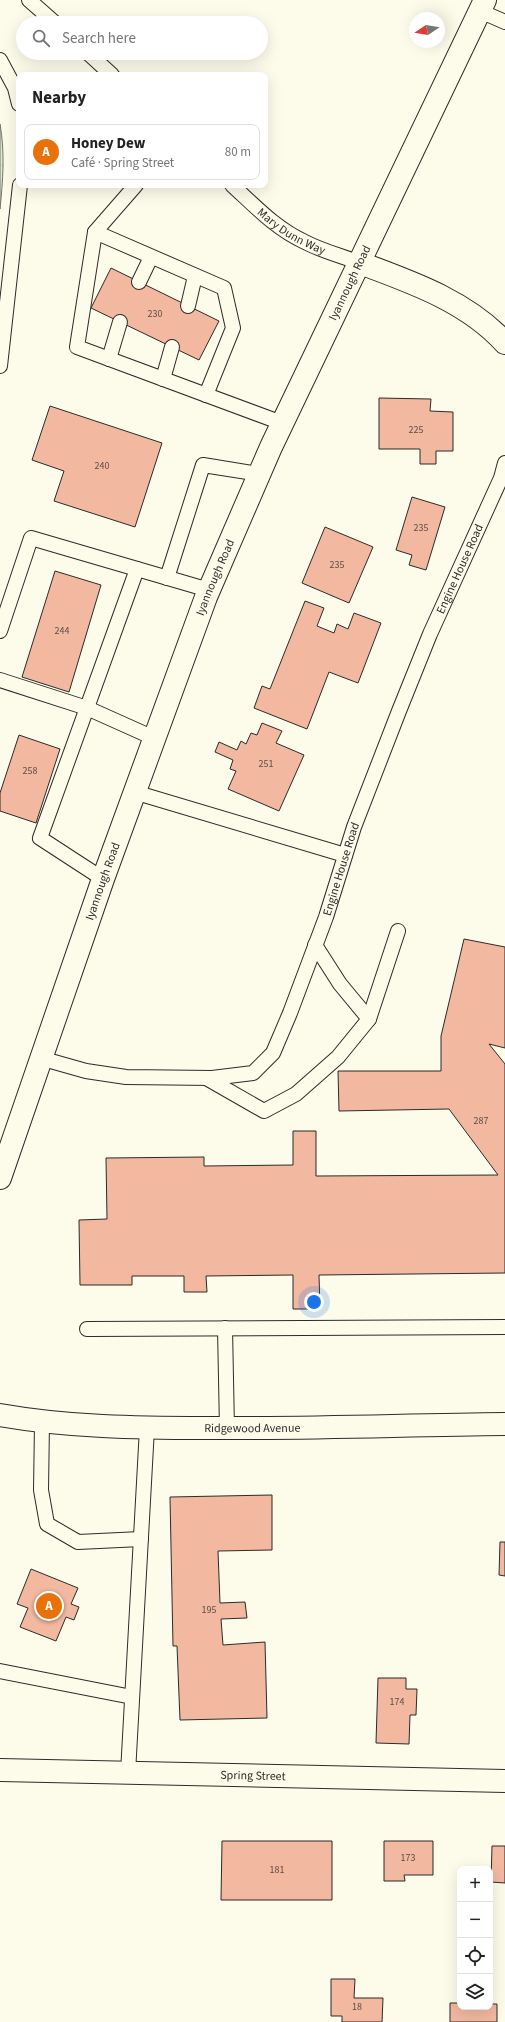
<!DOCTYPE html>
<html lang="en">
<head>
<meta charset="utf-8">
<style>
	:root { --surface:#fff; --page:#f6f6f6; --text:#222; --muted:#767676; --line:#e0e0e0; --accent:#d93025 }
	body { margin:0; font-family:"Source Sans 3",sans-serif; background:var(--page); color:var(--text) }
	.controls { position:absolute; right:12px; bottom:12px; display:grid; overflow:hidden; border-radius:8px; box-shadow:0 4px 16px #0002 }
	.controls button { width:36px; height:36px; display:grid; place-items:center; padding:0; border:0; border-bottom:1px solid var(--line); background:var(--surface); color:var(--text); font:20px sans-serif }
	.compass { position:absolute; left:409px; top:12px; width:36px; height:36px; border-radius:50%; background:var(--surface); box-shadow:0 4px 16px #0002; rotate:258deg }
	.you { position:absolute; left:314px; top:1302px; width:14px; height:14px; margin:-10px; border:3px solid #fff; border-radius:50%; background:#1a73e8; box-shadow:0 0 0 6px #1a73e833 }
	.badge { display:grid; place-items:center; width:26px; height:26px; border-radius:50%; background:var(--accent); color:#fff; font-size:13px; font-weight:700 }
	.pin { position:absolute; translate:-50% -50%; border:2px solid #fff; box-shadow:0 1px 4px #0006 }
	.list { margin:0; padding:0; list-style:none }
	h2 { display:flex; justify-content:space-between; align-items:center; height:52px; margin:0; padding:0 16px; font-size:17px }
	h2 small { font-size:13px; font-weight:400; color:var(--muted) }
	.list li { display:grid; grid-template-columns:26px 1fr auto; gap:12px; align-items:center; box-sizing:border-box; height:56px; margin:0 8px 8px; padding:0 8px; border:1px solid var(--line); border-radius:8px }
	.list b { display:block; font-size:15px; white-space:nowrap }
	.list p { margin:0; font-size:13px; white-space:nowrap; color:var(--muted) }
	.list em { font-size:13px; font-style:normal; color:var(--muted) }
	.icon { flex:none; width:22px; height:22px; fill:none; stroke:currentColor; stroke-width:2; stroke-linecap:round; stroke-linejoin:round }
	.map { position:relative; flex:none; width:505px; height:2022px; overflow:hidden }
	.search { position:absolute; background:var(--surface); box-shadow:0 4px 16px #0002; left:16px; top:16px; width:252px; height:44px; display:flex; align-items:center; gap:10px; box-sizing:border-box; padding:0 14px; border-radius:22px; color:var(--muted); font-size:15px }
	.panel { position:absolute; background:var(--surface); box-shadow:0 4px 16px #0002; left:16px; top:72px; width:252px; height:116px; border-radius:8px }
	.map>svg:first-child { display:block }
</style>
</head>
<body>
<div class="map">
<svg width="505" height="2022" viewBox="0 0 505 2022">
	<defs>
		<pattern id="grass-tufts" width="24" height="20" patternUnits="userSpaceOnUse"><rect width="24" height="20" fill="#deebd1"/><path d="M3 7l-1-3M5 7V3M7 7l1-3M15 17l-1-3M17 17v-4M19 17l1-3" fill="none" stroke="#bfcab4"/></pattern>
	</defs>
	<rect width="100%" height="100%" fill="#fdfbea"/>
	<path fill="url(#grass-tufts)" stroke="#74746e" d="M0 124C5 152 3 180 0 209Z"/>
	<g fill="#f2b8a0" stroke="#2b2b2b">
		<polygon points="111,268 219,321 199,360 91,308"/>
		<polygon points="379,398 431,399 430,411 453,412 453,451 436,451 436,464 420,464 420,449 379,449"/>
		<polygon points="50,406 162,443 135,527 54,501 64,471 32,460"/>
		<polygon points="412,497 445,507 426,570 409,565 412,555 396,550"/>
		<polygon points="325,527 373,547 349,603 302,583"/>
		<polygon points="55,571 101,585 69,692 22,677"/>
		<polygon points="305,601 324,608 317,626 334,633 337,624 348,629 354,613 381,623 358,683 329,672 307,729 254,708 262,686 270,689"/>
		<polygon points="262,723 282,731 276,743 304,755 279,811 228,789 236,771 230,769 233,760 215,752 219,742 237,750 241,741 246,744 251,733 257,735"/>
		<polygon points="19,735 60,749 36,823 0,811 0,793"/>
		<polygon points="464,939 505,947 505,1048 489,1044 505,1064 505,1273 319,1275 320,1309 293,1309 293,1275 206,1276 207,1292 184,1292 184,1276 132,1276 132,1285 80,1285 79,1220 107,1219 106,1158 204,1157 204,1166 293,1165 293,1131 316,1131 316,1176 498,1175 449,1109 339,1111 338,1071 441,1071 441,1036"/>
		<polygon points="272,1495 272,1550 218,1551 220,1603 245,1602 247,1618 221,1619 223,1645 265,1642 267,1718 180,1720 177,1646 173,1646 170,1497"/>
		<polygon points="500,1542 505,1542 505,1576 499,1575"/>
		<polygon points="31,1569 78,1588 71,1604 79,1607 74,1620 66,1617 56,1641 20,1627 28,1608 17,1604"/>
		<polygon points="378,1678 406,1678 406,1689 417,1689 416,1715 410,1715 409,1744 376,1743"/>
		<polygon points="222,1841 332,1841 332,1900 221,1900"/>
		<polygon points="384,1841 433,1841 433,1875 404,1875 405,1881 384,1881"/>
		<polygon points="492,1846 505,1846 505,1883 491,1882"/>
		<polygon points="331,1979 355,1979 354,1998 383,1998 382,2022 342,2022 342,2016 331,2016"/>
		<polygon points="450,2003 460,2003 460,2007 490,2007 490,2004 497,2004 497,2022 450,2022"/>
	</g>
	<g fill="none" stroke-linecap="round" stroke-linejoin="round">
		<defs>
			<g id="service">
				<polyline points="29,0 55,23"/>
				<polyline points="480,11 505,22"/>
				<polyline points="88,53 112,75"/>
				<polyline points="0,60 15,88 19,104"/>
				<polyline points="136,185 95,232 77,347 282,423"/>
				<path id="s1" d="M232 185C255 206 276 229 305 242 322 251 342 256 360 263"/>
				<polyline points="95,232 224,288 233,328 206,395"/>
				<polyline points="139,282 151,257"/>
				<polyline points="188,306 195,276"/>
				<polyline points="109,359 120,322"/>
				<polyline points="0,366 20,185"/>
				<polyline points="163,379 172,347"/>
				<polyline points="167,578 203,465 259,474"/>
				<polyline points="0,631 31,538 209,590"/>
				<polyline points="0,680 87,708 154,738"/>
				<polyline points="134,792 345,855"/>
				<polyline points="103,879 40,838 137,569"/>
				<polyline points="315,945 340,984 369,1019"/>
				<path id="s2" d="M40 1058 86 1071 126 1077 212 1078 253 1073 273 1053 290 1013 326 917 354 827 399 711 430 634 501 478 505 463"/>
				<polyline points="208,1079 264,1111 296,1094 338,1057 369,1019 398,931"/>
				<polyline points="225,1328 227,1429"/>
				<polyline points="87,1329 505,1327"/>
				<polyline points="42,1423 41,1490 47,1524 78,1542 141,1539"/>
				<polyline points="0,1671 132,1697"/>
				<polyline points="128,1773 147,1428"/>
			</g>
			<g id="minor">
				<path d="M360 263C411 282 467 301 505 343"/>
				<path id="s3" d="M0 1415C68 1427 137 1428 205 1428 305 1429 405 1425 505 1424"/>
				<path id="s4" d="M0 1770 505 1781"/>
			</g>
			<g id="primary">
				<path id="s5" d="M0 1178 103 879 206 597 271 447 485 0"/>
			</g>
		</defs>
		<use href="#service" stroke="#2b2b2b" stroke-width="16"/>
		<use href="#minor" stroke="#2b2b2b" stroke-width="24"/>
		<use href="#primary" stroke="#2b2b2b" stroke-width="24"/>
		<use href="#service" stroke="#fdfbea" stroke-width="14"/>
		<use href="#minor" stroke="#fdfbea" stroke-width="22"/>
		<use href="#primary" stroke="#fdfbea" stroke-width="22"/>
	</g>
	<g text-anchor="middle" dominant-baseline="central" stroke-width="3" stroke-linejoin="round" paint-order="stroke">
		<g font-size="10" fill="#5d4e48">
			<text x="155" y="314">230</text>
			<text x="416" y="430">225</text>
			<text x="102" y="466">240</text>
			<text x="421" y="528">235</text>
			<text x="337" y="565">235</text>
			<text x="62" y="631">244</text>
			<text x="266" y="764">251</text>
			<text x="30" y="771">258</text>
			<text x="481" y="1121">287</text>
			<text x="209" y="1610">195</text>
			<text x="397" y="1702">174</text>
			<text x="408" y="1858">173</text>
			<text x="277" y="1870">181</text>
			<text x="357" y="2007">18</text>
		</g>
		<g font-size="12" fill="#2b2b2b" stroke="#fdfbea">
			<text stroke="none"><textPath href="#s1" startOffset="76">Mary Dunn Way</textPath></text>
			<text stroke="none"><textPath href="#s5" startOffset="962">Iyannough Road</textPath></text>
			<text stroke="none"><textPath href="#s2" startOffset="763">Engine House Road</textPath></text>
			<text stroke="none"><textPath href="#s5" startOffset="638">Iyannough Road</textPath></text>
			<text stroke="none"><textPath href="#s2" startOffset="440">Engine House Road</textPath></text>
			<text stroke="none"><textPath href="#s5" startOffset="314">Iyannough Road</textPath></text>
			<text stroke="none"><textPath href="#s3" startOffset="253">Ridgewood Avenue</textPath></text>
			<text stroke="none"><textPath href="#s4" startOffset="253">Spring Street</textPath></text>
		</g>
	</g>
</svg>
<div class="controls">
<button>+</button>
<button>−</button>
<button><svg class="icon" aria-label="locate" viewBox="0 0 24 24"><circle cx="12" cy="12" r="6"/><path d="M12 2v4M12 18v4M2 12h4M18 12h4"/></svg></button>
<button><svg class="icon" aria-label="layers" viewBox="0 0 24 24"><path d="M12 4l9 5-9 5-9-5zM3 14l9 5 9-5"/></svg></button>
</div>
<svg class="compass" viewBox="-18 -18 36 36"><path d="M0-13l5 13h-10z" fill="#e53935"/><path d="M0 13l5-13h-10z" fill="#767676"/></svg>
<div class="you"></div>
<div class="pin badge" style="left:49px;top:1606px;background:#e8710a">A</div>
<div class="search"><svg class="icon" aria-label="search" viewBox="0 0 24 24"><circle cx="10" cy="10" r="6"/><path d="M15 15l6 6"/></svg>Search here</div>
<section class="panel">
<h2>Nearby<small></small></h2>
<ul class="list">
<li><span class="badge" style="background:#e8710a">A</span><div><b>Honey Dew</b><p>Café · Spring Street</p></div><em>80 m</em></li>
</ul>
</section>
</div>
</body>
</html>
